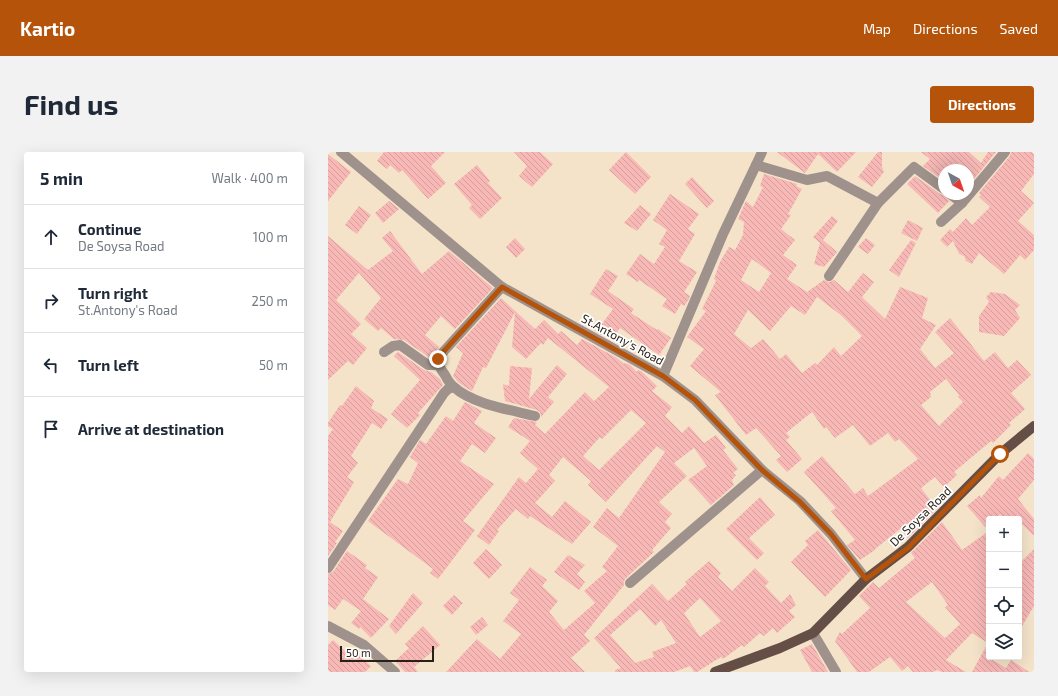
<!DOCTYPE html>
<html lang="en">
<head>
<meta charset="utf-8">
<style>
	:root { --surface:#fff; --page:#f2f2f3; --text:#1f2937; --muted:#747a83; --line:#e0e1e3; --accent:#b45309 }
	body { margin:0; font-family:"Exo 2",sans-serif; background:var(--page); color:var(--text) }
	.controls { position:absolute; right:12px; bottom:12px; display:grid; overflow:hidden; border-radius:4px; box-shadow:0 4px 16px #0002 }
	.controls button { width:36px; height:36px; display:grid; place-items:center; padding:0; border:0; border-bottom:1px solid var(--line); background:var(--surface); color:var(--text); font:20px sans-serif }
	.compass { position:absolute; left:610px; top:12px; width:36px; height:36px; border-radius:50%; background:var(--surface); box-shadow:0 4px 16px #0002; rotate:140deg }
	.scale { position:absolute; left:12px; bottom:10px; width:94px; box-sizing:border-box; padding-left:4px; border:2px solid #272117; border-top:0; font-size:11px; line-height:14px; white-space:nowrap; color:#272117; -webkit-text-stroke:3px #fff; paint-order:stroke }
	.stop { position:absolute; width:12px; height:12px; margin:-9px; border:3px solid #b45309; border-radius:50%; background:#fff }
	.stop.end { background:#b45309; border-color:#fff; box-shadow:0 1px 4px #0008 }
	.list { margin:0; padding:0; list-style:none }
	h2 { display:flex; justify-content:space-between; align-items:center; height:52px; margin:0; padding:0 16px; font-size:17px }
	h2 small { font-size:13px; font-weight:400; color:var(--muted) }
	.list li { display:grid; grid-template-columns:26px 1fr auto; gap:12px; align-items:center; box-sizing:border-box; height:64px; padding:0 16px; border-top:1px solid var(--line) }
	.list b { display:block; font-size:15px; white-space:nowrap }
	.list p { margin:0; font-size:13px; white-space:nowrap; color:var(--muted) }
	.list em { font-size:13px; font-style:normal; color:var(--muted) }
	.icon { flex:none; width:22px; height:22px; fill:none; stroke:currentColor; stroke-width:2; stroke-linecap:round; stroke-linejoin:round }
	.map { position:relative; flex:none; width:706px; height:520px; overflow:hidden; border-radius:4px }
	header { display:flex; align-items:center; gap:24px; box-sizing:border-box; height:56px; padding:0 20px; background:var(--accent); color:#fff }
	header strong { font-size:19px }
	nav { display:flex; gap:22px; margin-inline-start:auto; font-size:14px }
	.intro { display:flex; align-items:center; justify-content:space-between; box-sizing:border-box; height:96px; padding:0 24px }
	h1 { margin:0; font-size:28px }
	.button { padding:10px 18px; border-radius:4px; background:var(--accent); color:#fff; font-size:14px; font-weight:700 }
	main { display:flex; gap:24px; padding:0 24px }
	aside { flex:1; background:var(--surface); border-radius:4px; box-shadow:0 4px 16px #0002 }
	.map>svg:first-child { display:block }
</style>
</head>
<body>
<header>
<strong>Kartio</strong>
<nav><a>Map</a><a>Directions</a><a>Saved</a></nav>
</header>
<div class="intro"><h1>Find us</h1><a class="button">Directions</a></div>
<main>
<aside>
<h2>5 min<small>Walk · 400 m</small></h2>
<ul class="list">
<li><svg class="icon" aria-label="ahead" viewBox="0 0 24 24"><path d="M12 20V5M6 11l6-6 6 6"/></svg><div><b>Continue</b><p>De Soysa Road</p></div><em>100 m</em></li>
<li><svg class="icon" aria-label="right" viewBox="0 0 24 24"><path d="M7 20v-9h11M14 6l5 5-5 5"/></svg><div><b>Turn right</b><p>St.Antony's Road</p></div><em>250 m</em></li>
<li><svg class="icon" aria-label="left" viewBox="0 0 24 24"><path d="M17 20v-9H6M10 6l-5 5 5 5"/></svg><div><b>Turn left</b></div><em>50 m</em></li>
<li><svg class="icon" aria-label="arrive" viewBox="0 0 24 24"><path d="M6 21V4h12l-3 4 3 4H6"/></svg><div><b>Arrive at destination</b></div></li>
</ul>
</aside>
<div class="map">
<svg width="706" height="520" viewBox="0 0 706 520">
	<defs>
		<pattern id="building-back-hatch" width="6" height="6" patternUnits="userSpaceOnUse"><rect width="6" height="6" fill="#f7b8b6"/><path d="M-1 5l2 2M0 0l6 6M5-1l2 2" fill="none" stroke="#d49e9c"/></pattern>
	</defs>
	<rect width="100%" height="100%" fill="#f4e3c9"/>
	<g fill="url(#building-back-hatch)" fill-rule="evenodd">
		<polygon points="56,0 117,0 103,14 118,31 100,47 74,18 71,21 62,13 59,17 49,9"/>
		<polygon points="186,0 212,0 225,12 204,35 191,24 199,14"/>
		<polygon points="298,0 323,25 307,42 281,18"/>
		<polygon points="449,0 528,0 509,20 490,2 477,21"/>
		<polygon points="550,0 554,0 554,15 556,20 544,35 530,25"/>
		<polygon points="593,0 641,0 653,11 660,0 668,0 642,32 640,30 640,18 616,18 616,29 595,14 602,7"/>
		<polygon points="683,0 706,0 706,22 693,39 706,51 690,69 706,83 706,98 697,108 692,103 676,122 651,101 644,112 638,109 636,104 631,102 625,89 619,95 612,88 622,77 625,80 638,66 644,73 662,55 651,45 653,43 651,41 682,4"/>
		<polygon points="0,2 23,20 0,49"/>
		<polygon points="149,13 162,29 160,31 174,46 152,67 141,56 144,53 126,32"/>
		<path d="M436 22 469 32 468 34 474 37 460 62 463 63 453 77 467 88 455 103 469 113 459 127 479 140 496 128 501 130 506 128 520 140 535 121 546 130 534 145 557 167 572 135 600 146 594 166 608 173 592 197 607 216 626 201 607 180 622 166 656 209 667 200 680 216 689 208 703 223 683 241 697 257 681 271 683 273 665 291 663 289 626 320 629 323 616 335 607 325 593 336 609 357 580 386 572 377 547 397V398L532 408 519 393 527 388 503 359 508 356 476 320 494 304 527 342 535 336 540 344 590 307 571 287 567 290 560 281 542 294 525 273 507 286 498 275 496 277 484 260 458 281 462 285 458 288 474 307 459 320 448 308 453 304 428 276 418 283 387 243 393 240 362 214 376 197 359 185 378 159 374 157 388 129 386 127 392 110 401 95 407 98 415 83 416 70 410 67 418 49 425 55 435 35 432 34ZM424 107 443 121 431 140 413 128ZM489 145 514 164 534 184 513 204 506 195 489 213 487 211 474 221 458 202 452 207 435 187 423 196 406 182 420 158 442 179 463 154 477 163ZM618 227 631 243 630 245 635 250 611 274 593 253 603 245 602 240Z"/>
		<polygon points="587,24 612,42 616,43 621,49 610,61 579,32"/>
		<polygon points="364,25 386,49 379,56 357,32"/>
		<polygon points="342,42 371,62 360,77 367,82 351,109 369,120 356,140 362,144 361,147 356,154 353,152 347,162 334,154 339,147 311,128 310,130 298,122 312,102 326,112 337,95 331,92 339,78 325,68"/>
		<polygon points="61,49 71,57 55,71 47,61"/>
		<polygon points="312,53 323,62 309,79 296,71"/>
		<polygon points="31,54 43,63 29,82 17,73"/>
		<polygon points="504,64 510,69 495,88 509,100 496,115 486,112 492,91 485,85"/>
		<polygon points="580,68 595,76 589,89 573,81"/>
		<polygon points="62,79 94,122 121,99 165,136 127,177 113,164 97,183 111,195 105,206 102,206 76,188 66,187 53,176 50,179 36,167 53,146 31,121 8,148 33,172 23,182 39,196 25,213 20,209 0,228 0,84 40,118 65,99 54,86"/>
		<polygon points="187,86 197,97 188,106 178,95"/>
		<polygon points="538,86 547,93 540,102 530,95"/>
		<polygon points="583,88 588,91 571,125 561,118"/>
		<polygon points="278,117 290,124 280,139 306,157 303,161 329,178 330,177 343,186 331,203 292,176 284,188 268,180 285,157 262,142"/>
		<polygon points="663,140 677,142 692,153 687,158 692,166 676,184 651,180 651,164 661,150 658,145"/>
		<path d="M173 146 207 177 216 168 230 182 233 179 249 193 254 187 289 206 296 212 297 211 302 213 309 220 310 218 313 219 329 234 324 239 344 255 337 264 354 281 361 274 376 291 388 283 398 296 395 298 410 317 405 321 408 323 404 328 406 333 383 353 360 328 379 314 366 296 346 311 359 324 331 350 344 362 337 370 343 376 324 398 326 400 298 426 296 429V433L256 483 262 489 243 506 257 520H118L149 487 172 507 193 482 175 469 191 448 182 441 202 415 219 428 214 434 230 449 221 460 236 478 267 451 256 439 279 419 274 415 290 394 265 375 279 356 291 366 337 300 329 294 278 350 260 333 263 329 235 305 221 323 227 329 207 351 224 365 237 349 263 370 244 392 202 364 200 367 188 357 169 378 171 379 161 393 149 384 191 325 198 331 210 317 192 301 202 289 180 275 186 266 209 270 207 273 217 282 257 240 266 249 281 235 220 186 215 193 213 191 198 207 184 195 187 160 158 216 155 215 144 239 137 235 130 230 125 224 135 201 128 195ZM303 258 318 271 271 318 255 304 272 285 274 287Z"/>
		<polygon points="70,200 96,218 103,220 112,227 115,233 90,261 92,263 79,276 63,262 92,228 66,204"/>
		<polygon points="229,213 239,222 220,245 226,250 213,265 212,260 209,258 177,249 175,232 181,234 182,214 204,216 201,247"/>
		<polygon points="28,234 46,249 43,256 60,267 53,277 44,271 23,304 30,311 19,325 26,330 2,370 15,379 7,390 9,391 0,404 0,284 5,277 0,274 0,271 12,253 14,254"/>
		<polygon points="137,250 154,259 146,271 168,286 157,301 144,292 132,309 166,332 135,369 147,378 110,427 102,421 105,417 40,369 70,327 80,332 90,311 82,305 92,288 98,292 118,264 125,269"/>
		<polygon points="700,301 706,307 706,328 690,347 706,367 706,384 691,369 691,367 677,367 672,362 667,367 661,367 661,372 657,375 639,354 652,343 653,346 671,324 675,328"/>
		<polygon points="432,345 447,363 421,386 436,401 429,408 398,377"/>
		<path d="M614 370 634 398 661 379V506L678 516 683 508 701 520H644L660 491 644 481 618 508 638 520H614L609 518 605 520H585L580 514 574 519 562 505 541 520H529L507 489 512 480 514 482 542 456 531 444 545 430 551 436 587 406 583 401ZM604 430 620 453 617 455 632 472 617 486 578 450Z"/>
		<polygon points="490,378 523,418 497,445 463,410 480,393 477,389"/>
		<polygon points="158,397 174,413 161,427 145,411"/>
		<polygon points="706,397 706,454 691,479 691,412"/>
		<polygon points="19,399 39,413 37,416 50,425 35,447 61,467 43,486 32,475 31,477 23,471 33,459 15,447 7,458 0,453 0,422 5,420"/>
		<polygon points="240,403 257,413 249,422 257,430 251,438 226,420"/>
		<path d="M381 409 393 421 390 425 404 439 427 416 441 430 437 434 453 451 462 442 468 453 461 459 467 465 449 481 445 476 436 484 432 481 416 495 414 493 395 507 393 505 369 520H366L362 514 346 520H287V518L293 516 266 486 324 432 340 449 359 432 357 430ZM372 446 393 469 372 485 356 461ZM312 457 327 474 333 468 348 491 324 500 326 505 307 511 282 483Z"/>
		<polygon points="85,441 95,451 68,482 61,474"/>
		<polygon points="126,443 135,451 124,463 115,454"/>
		<polygon points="154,465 160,473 148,483 142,475"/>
		<polygon points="95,474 112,493 86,515 90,520 77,520 67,509 81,496 77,492"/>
		<polygon points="5,488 27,508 32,504 43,514 37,520 0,520 0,493"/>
		<polygon points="484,492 500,520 484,520 472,498"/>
	</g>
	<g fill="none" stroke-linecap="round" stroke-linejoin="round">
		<g stroke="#9f928c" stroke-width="10">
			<polyline points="13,0 174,135 335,224 367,248 434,318 472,349 503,382 538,427"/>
			<polyline points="434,0 428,13 479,28 499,24 550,51"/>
			<polyline points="622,42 634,51"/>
			<polyline points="613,70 634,51 677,0"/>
			<polyline points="501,124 550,51 586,15 616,37"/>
			<path d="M174 135 116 199C108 210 109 212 117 223 119 227 122 232 126 235 144 252 183 258 207 264"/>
			<polyline points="56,200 65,194 72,193 100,213 110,213"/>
			<polyline points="335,224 395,82 428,13"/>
			<polyline points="0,416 116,241 120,237 125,235"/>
			<polyline points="302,431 434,318"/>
			<polyline points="0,474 36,493 67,520"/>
			<polyline points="485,481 508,520"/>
		</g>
		<polyline stroke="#644e45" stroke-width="10" points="387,520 452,496 485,481 538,427 580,395 672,302 706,274"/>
	</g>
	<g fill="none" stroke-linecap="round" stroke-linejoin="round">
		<polyline stroke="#b45309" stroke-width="5" points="110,207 116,199 174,135 335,224 367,248 434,318 472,350 503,382 538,427 580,396 672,302"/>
	</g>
	<g text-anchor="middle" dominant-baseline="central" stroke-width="3.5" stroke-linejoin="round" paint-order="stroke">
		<g font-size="12" fill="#272117" stroke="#fff">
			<text transform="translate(295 187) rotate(29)">St.Antony's Road</text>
			<text transform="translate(592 364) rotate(-44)">De Soysa Road</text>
		</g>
	</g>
</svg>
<div class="controls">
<button>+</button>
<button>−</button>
<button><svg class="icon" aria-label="locate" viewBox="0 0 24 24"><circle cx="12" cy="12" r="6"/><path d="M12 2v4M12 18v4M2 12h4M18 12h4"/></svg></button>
<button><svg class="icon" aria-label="layers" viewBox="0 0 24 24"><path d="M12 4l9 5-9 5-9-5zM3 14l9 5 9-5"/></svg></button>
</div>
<svg class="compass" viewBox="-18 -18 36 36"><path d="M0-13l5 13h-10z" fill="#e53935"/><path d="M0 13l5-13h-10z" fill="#747a83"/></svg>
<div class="scale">50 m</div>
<div class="stop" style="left:672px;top:302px"></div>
<div class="stop end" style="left:110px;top:207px"></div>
</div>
</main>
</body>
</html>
